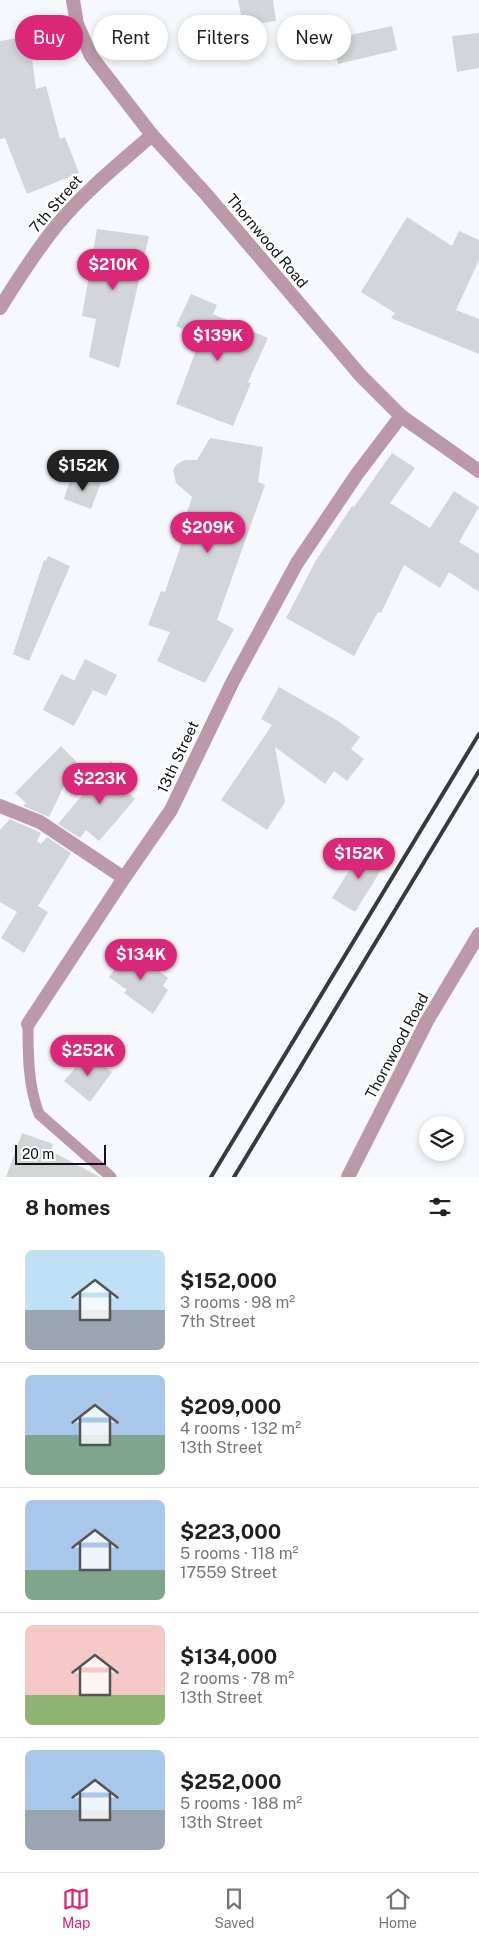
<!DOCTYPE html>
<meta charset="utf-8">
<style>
:root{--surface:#fff;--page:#f6f6f6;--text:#202124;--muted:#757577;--line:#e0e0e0;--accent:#db2777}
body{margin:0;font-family:"Public Sans",sans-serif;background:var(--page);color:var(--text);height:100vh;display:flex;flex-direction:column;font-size:19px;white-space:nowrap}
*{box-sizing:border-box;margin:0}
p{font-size:16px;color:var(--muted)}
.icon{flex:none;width:28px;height:28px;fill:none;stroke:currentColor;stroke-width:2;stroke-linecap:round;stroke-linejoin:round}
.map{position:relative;height:1177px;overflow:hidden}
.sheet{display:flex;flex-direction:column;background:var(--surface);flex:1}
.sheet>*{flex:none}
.hud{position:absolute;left:15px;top:15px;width:450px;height:45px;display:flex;gap:10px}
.tools{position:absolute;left:419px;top:1116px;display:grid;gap:10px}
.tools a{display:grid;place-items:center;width:45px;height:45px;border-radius:50%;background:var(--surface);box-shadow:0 2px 8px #0003;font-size:25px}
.scale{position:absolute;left:15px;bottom:12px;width:91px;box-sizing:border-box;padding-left:5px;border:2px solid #121414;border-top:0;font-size:14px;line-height:18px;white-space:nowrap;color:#121414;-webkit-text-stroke:4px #fff;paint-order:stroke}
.price{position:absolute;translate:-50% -42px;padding:0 11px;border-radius:18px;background:var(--accent);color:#fff;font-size:16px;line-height:32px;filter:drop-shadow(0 1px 2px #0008)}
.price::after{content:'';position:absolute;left:50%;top:30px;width:15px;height:11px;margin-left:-8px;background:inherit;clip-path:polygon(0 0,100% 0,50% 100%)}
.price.current{background:#222;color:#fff}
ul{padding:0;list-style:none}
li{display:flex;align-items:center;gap:15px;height:125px;padding:0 25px}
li+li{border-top:1px solid var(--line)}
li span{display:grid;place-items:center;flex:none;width:140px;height:100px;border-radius:8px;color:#555}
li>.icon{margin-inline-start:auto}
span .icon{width:60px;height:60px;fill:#fffc;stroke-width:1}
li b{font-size:21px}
h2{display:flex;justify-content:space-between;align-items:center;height:60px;padding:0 25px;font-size:21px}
.tag{padding:0 18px;border-radius:22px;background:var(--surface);box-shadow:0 2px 8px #0003;font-size:18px;line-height:45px}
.tag.current{background:var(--accent);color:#fff}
.tab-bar{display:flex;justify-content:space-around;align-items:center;height:70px;border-top:1px solid var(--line);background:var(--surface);font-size:14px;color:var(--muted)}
.tab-bar a{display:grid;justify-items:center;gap:2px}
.tab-bar .current{color:var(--accent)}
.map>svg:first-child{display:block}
</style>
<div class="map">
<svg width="479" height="1177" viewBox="0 0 479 1177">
<rect width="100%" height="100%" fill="#f5f9fb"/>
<g fill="#d2d6d7">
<path d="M238 0H273L276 21 243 26Z"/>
<path d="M392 26 397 50 338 64 332 39Z"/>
<path d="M479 33V68L457 72 452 36Z"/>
<path d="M29 36 36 89 46 86 60 139 65 137 79 173 27 194 5 138 0 139V41Z"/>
<path d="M407 217 452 246 459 231 479 240V260L456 310 479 319V354L391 318 395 313 361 292Z"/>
<path d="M97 229 149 236 119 368 89 357 96 319 82 316Z"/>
<path d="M191 294 217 305 213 314 268 338 248 382 251 383 233 426 176 404 201 337 176 326Z"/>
<path d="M210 438 263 447 258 482 265 485 217 620 234 629 205 683 157 661 170 632 148 625 161 591 165 592 188 524 184 522 192 497 176 483 173 470 176 465 184 460H197Z"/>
<path d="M392 453 415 468 390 503 430 528 454 491 479 507 459 542 479 554V592L449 572 440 588 404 565 381 613 378 612 354 656 286 618 315 562 352 506 354 507Z"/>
<path d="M70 480H102L91 509 64 499Z"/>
<path d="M48 556 70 566 29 661 13 654 44 560 46 561Z"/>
<path d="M85 659 117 675 106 696 74 681Z"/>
<path d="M61 674 93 690 74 726 43 710Z"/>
<path d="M279 687 338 721 360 737 351 749 364 759 347 781 334 771 325 784 275 747 285 802 267 830 221 800 272 725 261 719Z"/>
<path d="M61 746 76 761 49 817 23 806 26 803 15 793Z"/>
<path d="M111 761 131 778 122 787 135 799 99 841 86 830 80 838 58 824Z"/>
<path d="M10 819 41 833 37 841 41 844 47 837 71 853 38 906 48 912 24 953 1 938 17 912 0 902V830Z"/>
<path d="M363 848 386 862 355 912 332 898Z"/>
<path d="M129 949 168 978 163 986 168 990 153 1014 124 993 127 990 109 977Z"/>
<path d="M88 1053 112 1072 90 1102 64 1081Z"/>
<path d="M22 1133 53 1144 51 1151 100 1177H6Z"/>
</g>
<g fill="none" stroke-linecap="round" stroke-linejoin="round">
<path stroke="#bb99a6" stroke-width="11" d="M28 1024C28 1054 28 1086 39 1114L111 1177"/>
<g stroke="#bb99a6" stroke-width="14">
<path d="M0 308C18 279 36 251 57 225 85 191 119 164 152 135"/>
<path d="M0 806 40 822 124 878"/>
<path d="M28 1024 124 878 171 810 233 681 297 563 357 474 401 416"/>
</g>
<g stroke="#bb99a6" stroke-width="14">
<path d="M73 0 77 24 91 56 152 135 205 193 361 376 401 416 479 471"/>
<path d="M348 1177 427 1021 479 934"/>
</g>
<g stroke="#373a3a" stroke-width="4">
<path d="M211 1177 479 734"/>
<path d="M234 1177 479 771"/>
</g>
</g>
<g text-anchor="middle" stroke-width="4.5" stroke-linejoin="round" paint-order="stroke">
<g font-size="15" fill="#121414" stroke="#fff">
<text transform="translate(56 204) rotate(-49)" y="5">7th Street</text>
<text transform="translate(267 241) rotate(50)" y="5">Thornwood Road</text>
<text transform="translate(178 757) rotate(-65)" y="5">13th Street</text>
<text transform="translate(397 1046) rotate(-62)" y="5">Thornwood Road</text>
</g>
</g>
</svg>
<div class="tools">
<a><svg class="icon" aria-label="layers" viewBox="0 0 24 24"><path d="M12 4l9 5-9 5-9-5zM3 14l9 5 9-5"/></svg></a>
</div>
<div class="scale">20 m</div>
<b class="price" style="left:113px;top:291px">$210K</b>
<b class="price" style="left:218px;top:362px">$139K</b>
<b class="price current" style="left:83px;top:492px">$152K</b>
<b class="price" style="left:208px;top:554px">$209K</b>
<b class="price" style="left:100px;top:805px">$223K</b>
<b class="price" style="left:359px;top:880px">$152K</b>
<b class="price" style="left:141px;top:981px">$134K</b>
<b class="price" style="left:88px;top:1077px">$252K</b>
<div class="hud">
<a class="tag current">Buy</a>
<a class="tag">Rent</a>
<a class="tag">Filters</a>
<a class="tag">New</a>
</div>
</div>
<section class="sheet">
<h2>8 homes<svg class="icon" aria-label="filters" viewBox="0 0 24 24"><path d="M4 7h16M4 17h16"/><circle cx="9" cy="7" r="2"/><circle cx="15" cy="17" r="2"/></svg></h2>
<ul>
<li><span style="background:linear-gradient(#bfe0f5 60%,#9aa5b1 0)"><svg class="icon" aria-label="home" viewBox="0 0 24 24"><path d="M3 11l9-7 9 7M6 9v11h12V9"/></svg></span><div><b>$152,000</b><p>3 rooms · 98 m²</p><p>7th Street</p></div></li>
<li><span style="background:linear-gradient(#a9c7e8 60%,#7fa58c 0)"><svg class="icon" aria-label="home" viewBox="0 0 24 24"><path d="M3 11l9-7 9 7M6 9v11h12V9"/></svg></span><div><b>$209,000</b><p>4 rooms · 132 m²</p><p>13th Street</p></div></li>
<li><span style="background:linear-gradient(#a9c7e8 70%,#7fa58c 0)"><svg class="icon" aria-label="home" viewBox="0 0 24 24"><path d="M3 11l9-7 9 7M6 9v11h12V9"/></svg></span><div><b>$223,000</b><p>5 rooms · 118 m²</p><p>17559 Street</p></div></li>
<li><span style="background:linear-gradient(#f6c9c9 70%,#8fb573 0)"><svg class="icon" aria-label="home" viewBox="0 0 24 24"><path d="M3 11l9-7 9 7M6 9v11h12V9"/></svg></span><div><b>$134,000</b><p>2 rooms · 78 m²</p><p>13th Street</p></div></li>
<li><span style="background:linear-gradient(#a9c7e8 60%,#9aa5b1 0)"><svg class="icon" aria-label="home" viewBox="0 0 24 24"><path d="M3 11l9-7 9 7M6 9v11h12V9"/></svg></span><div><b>$252,000</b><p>5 rooms · 188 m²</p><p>13th Street</p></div></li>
</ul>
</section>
<nav class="tab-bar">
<a class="current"><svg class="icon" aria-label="map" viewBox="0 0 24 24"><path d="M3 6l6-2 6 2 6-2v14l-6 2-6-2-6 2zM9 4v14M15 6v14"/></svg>Map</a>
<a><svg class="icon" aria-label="saved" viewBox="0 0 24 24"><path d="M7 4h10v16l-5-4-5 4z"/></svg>Saved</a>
<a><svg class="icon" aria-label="home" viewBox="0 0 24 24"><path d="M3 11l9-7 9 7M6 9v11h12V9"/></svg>Home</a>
</nav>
